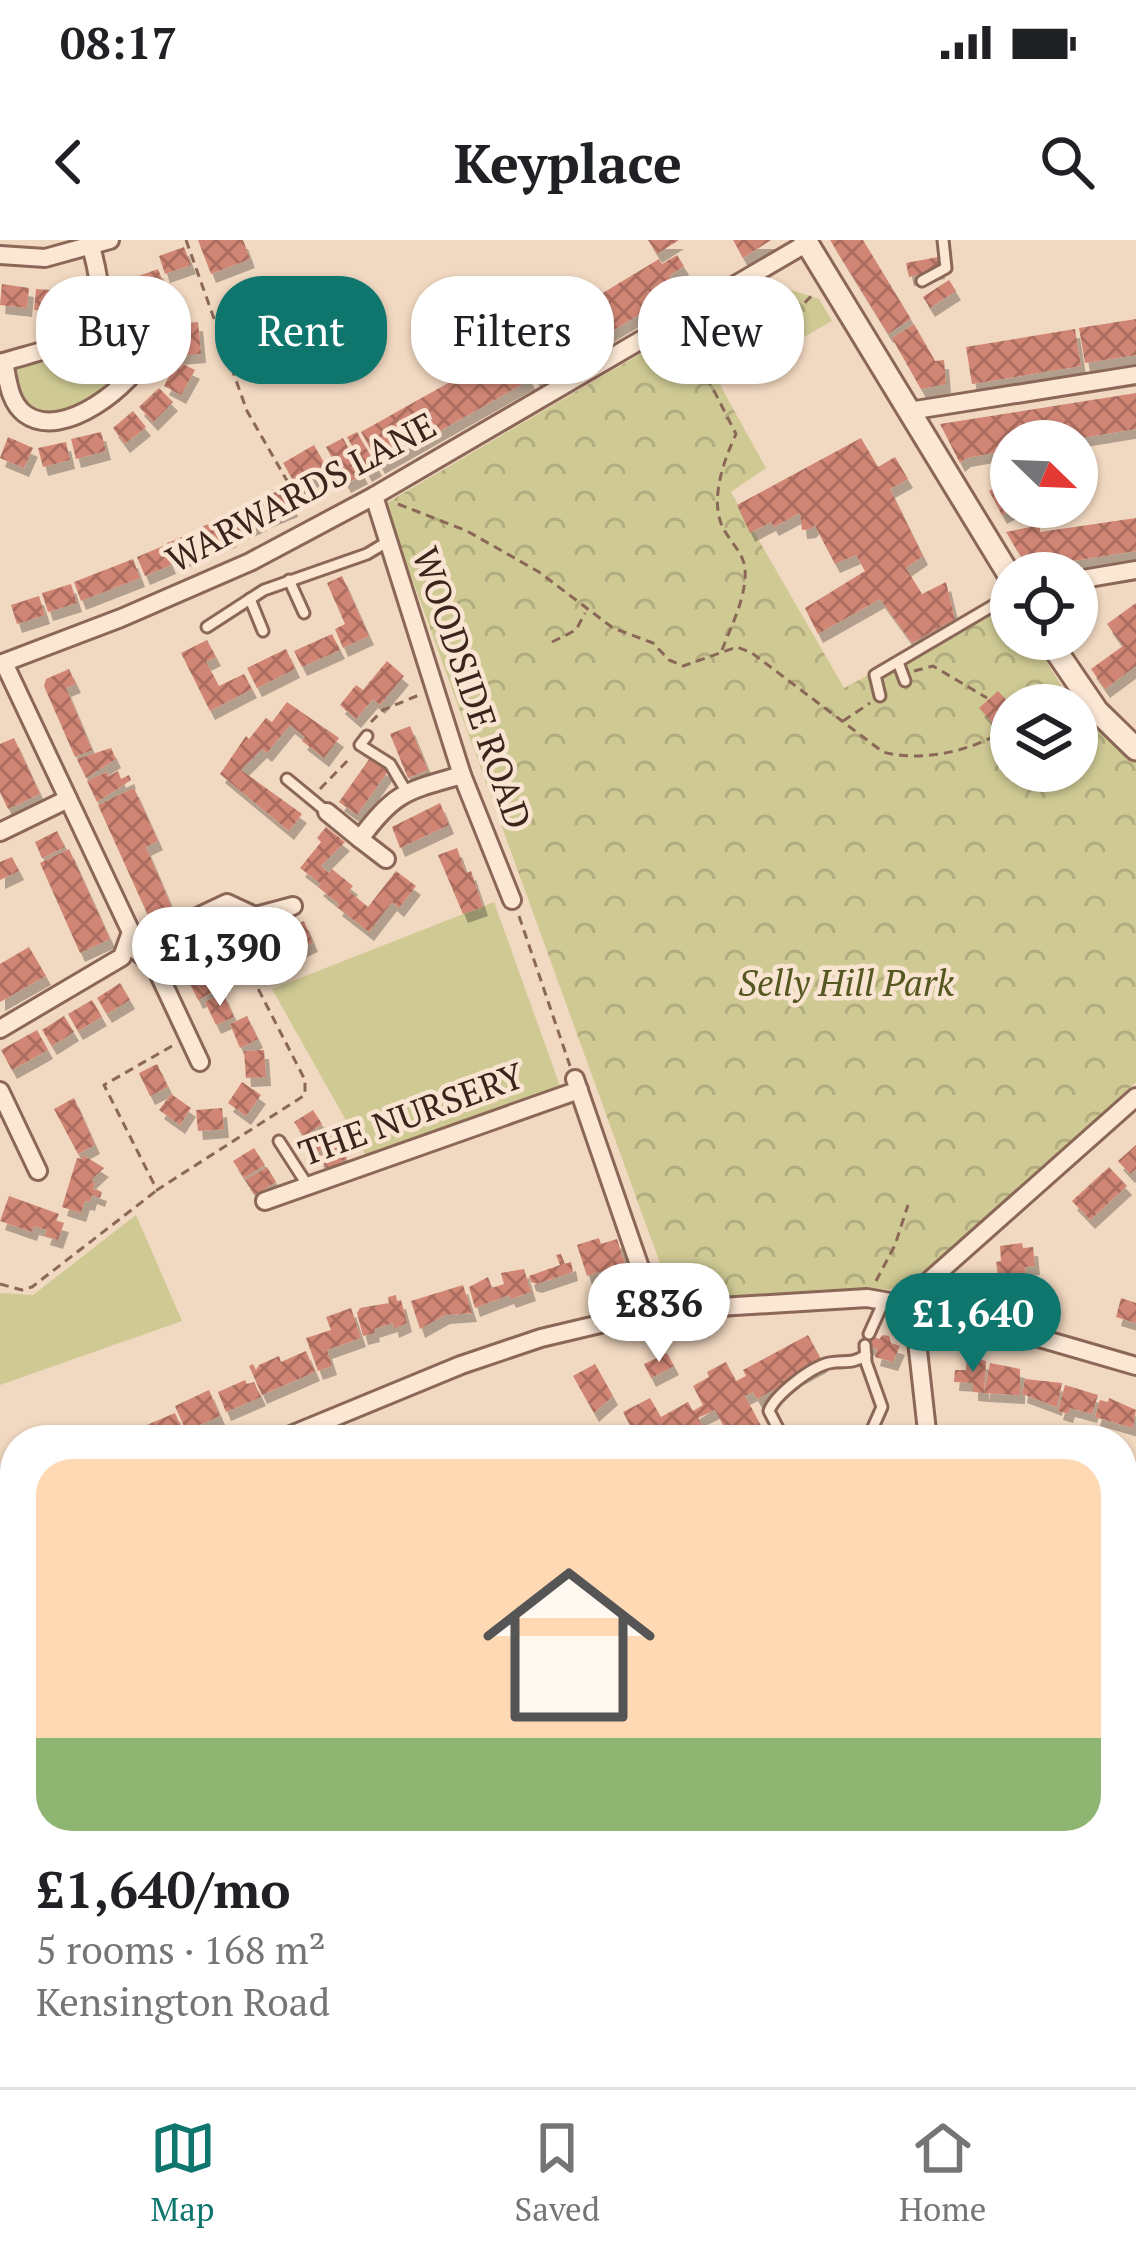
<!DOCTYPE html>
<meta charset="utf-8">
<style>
:root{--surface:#fff;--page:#f2f2f2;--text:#202124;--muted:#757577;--line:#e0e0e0;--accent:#0f766e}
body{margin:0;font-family:"PT Serif",serif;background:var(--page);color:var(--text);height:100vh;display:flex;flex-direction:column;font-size:45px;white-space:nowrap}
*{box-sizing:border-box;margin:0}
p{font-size:39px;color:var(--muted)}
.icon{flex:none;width:66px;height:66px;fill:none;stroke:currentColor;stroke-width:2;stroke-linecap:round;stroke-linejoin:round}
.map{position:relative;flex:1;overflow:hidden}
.drawer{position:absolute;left:0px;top:1185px;width:1137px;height:663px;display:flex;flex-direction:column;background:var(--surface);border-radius:48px 48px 0 0;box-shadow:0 3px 9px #0004}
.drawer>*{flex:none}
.hud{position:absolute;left:36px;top:36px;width:1065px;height:108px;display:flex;gap:24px}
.needle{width:78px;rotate:113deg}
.fabs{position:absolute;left:990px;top:180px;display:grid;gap:24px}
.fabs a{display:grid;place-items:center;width:108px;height:108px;border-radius:50%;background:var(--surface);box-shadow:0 3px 9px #0004;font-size:60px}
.price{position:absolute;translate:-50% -102px;padding:0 27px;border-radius:42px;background:#fff;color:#222;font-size:39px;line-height:78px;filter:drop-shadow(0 3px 6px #0008)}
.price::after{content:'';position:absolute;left:50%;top:72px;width:36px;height:27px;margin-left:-18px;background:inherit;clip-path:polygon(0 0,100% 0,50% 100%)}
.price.on{background:var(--accent);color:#fff}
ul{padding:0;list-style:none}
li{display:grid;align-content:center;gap:24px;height:636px;padding:0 36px}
li span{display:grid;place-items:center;height:372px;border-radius:36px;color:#555}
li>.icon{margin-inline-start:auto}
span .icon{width:216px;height:216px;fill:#fffc;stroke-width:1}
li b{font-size:51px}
.tag{padding:0 42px;border-radius:48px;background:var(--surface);box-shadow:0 3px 9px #0004;font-size:42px;line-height:108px}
.tag.on{background:var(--accent);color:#fff}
.status{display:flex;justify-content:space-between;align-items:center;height:84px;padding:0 60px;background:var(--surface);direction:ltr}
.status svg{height:33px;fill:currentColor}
header{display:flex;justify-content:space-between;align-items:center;height:156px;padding:0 36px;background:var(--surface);font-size:54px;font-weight:600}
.menu{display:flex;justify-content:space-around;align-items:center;height:168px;border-top:3px solid var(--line);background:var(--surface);font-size:33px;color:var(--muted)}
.menu a{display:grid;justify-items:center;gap:6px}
.menu .on{color:var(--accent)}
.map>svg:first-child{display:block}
</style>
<div class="status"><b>08:17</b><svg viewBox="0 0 49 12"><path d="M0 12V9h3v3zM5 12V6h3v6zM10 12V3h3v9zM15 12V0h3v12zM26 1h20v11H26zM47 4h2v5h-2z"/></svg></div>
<header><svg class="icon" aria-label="back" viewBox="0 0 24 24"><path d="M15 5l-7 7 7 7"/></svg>Keyplace<svg class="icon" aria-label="search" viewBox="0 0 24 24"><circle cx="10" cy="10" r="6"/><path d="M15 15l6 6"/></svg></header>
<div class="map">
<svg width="1136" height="1847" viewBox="0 0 1136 1847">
<defs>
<pattern id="forest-crowns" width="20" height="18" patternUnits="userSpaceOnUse" patternTransform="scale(3)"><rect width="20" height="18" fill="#cfc994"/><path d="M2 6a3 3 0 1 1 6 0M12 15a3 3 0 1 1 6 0" fill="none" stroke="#b2ac7f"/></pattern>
<pattern id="water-waves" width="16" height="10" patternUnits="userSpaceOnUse" patternTransform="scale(3)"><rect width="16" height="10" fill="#a3c3b2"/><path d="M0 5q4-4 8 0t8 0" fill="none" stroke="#8da798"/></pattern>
<pattern id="building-cross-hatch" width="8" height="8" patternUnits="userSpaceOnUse" patternTransform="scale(3)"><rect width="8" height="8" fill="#d18674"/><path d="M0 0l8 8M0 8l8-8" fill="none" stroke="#ab6d5e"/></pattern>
<filter id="shadow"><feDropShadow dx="5" dy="9" stdDeviation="0" flood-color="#0004"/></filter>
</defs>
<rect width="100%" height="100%" fill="#f1d8c0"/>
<g fill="#cfc994">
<path d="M100 80 139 100 140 113C128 127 115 148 101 158 91 165 74 169 63 171 24 175 22 156 15 123Z"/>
<path d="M494 662 560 846 366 916 272 749Z"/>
<path d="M136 975 182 1081 0 1145V1053L33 1055Z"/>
</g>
<path fill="url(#forest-crowns)" d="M764 41 819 59 832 81 720 145 766 228 731 252 844 448 1009 360 1011 399H1033L1073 465H1011V531H1077V469L1136 521V842L913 1048 673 1059 385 264Z"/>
<path fill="url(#water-waves)" stroke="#6a917f" stroke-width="3" d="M1122 1373 1136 1400V1482L1122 1464Z"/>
<g fill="url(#building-cross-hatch)" filter="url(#shadow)">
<path d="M198 0H243L250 19 211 34Z"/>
<path d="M648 0H679L657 14Z"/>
<path d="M733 0H771L743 18Z"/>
<path d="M830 0H863L911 79 888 94Z"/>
<path d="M184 7 191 25 165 34 159 16Z"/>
<path d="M677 15 684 26 669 36 678 51 535 138 515 106 659 19 662 24Z"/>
<path d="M938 17 940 30 909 37 906 23Z"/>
<path d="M158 29 165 47 129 60 122 42Z"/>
<path d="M949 40 956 51 930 68 923 57Z"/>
<path d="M2 44 29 48 27 68 0 65Z"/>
<path d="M36 49 64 51 62 72 34 70Z"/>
<path d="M1136 79V115L1085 123 1079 88Z"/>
<path d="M198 82 201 114 177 116 175 84Z"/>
<path d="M914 84 935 121 944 120 946 144 921 149 892 98Z"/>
<path d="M1075 89 1081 126 972 144 966 107Z"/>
<path d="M512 107 530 140 380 225 361 192Z"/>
<path d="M177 121 195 130 181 155 164 146Z"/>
<path d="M159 148 173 162 153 182 139 167Z"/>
<path d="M1136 153V189L1063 201H1011V210L966 218 960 223 940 184Z"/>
<path d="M133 171 146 187 125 204 113 188Z"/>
<path d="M101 192 106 211 76 219 71 199Z"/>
<path d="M357 192 377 227 367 233 347 197Z"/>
<path d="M8 197 33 208 24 228 0 218Z"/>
<path d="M343 198 363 235 346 244 326 207Z"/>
<path d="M861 198 878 227 895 217 908 239 890 249 923 316 906 328 922 354 946 342 955 379 912 403 880 359 818 394 805 368 865 331 856 315 835 324 815 286 819 280 811 289 802 290 800 273 774 287 771 282 750 293 737 265Z"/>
<path d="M66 202 70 220 43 227 38 208Z"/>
<path d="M314 205 328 230 297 247 283 223Z"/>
<path d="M1011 238V267H1017L1002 275 989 251Z"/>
<path d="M285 248 293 268 266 279 258 260Z"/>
<path d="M254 263 262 282 235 294 227 275Z"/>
<path d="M225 278 232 298 206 308 198 288Z"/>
<path d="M1136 278V311L1028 328 1006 292 1040 285V292Z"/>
<path d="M195 292 202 311 174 322 167 303Z"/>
<path d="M163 306 171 325 145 336 137 317Z"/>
<path d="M133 319 140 338 81 361 74 342Z"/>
<path d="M342 336 369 396 343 408 335 389 345 384 327 343Z"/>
<path d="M71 344 77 363 48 372 42 353Z"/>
<path d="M39 356 45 375 17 384 11 365Z"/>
<path d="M1136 363V426L1105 449 1091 429 1123 406 1107 384Z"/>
<path d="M332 394 340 410 302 427 294 411Z"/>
<path d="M207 400 216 417 206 422 219 446 244 434 252 449 210 471 181 413Z"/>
<path d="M286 409 295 429 257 448 247 428Z"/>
<path d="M387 421 404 436 380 465 373 459 356 479 340 465 356 445 363 450Z"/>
<path d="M69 429 76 444 66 448 92 510 75 517 44 446 46 439Z"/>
<path d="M998 451 1011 465V479L999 490 979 468Z"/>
<path d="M287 462 339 498 324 518 302 501 305 497 290 485 267 513 262 509 241 530 302 574 289 591 220 534 246 496 249 499 266 478 272 482Z"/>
<path d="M410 486 428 530 408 538 390 494Z"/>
<path d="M14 498 40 554 8 569 0 552V504Z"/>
<path d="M111 508 116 519 86 538 77 519Z"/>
<path d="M370 518 388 531 357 575 339 562Z"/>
<path d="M118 531 121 539 129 535 131 540 97 562 87 541 107 532 109 536Z"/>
<path d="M134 548 158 601 146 607 178 682 155 691 98 565Z"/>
<path d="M440 563 449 585 400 608 392 587Z"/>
<path d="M326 587 345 602 321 626 329 633 332 629 353 646 349 651 368 667 396 631 416 646 399 668 392 662 369 692 337 667 339 664 318 647 321 644 300 628 321 602 317 598Z"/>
<path d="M57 591 65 607 42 618 35 602Z"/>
<path d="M457 608 466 633 471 631 483 667 463 674 438 615Z"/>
<path d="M69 609 110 699 80 713 40 623Z"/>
<path d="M12 617 19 631 0 640V622Z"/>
<path d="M304 681 313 703 293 712 284 692 300 689 298 684Z"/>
<path d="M282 693 291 714 270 723 261 703 278 700 276 695Z"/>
<path d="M193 702 203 725 185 733 174 711Z"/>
<path d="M29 707 46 736 0 762V724Z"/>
<path d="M204 729 215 751 198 760 187 738Z"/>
<path d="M120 743 130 760 107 774 97 758Z"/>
<path d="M223 753 234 777 216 785 205 762Z"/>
<path d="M92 760 102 777 78 791 68 774Z"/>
<path d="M64 776 74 792 52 806 42 790Z"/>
<path d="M247 776 258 799 240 808 230 784Z"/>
<path d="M37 790 48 810 12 830 1 810Z"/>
<path d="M264 810 266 837 246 838 244 811Z"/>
<path d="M157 824 168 847 150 856 139 833Z"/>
<path d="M242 842 261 855 246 876 228 863Z"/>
<path d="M171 854 191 868 180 885 159 870Z"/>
<path d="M74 858 95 905 78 914 54 869Z"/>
<path d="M222 868 224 889 198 891 196 870Z"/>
<path d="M313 870 322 884 304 897 294 882Z"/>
<path d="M325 887 334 901 315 914 306 899Z"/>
<path d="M337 903 347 918 329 931 318 917Z"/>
<path d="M1136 905V929L1130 934 1118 921Z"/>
<path d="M254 908 265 925 244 938 233 921Z"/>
<path d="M83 915 104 928 91 940 95 942 93 949 102 952 100 958 92 955 90 962 85 961 81 973 62 967 77 918 82 919Z"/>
<path d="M267 927 276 942 255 955 245 940Z"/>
<path d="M1109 927 1127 946 1090 980 1072 961Z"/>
<path d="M9 956 59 974 56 981 64 983 58 1000 45 996 47 990 34 986 32 992 0 981Z"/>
<path d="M599 998 601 1004 617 999 625 1024 587 1036 577 1005Z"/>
<path d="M1022 1003 1023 1008 1033 1007 1035 1026 1025 1027 1027 1046 1009 1048 1008 1042 999 1043 996 1022 1001 1021 1000 1006Z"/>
<path d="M561 1014 565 1024 571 1022 573 1032 537 1044 531 1042 529 1036 560 1025 556 1015Z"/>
<path d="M524 1029 531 1052 511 1059 509 1055 475 1068 469 1047 488 1037 492 1048 504 1044 501 1033Z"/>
<path d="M463 1045 472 1073 445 1075 420 1089 411 1061Z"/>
<path d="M396 1055 397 1061 401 1060 407 1083 394 1089 393 1083 374 1089 375 1093 363 1096 357 1073 360 1068 389 1063 388 1057Z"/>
<path d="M1121 1058 1136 1063V1083L1116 1077Z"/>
<path d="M351 1068 361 1098 327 1110 332 1126 318 1131 306 1098 331 1090 326 1077Z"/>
<path d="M865 1093 879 1099 883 1095 889 1096 891 1103 900 1106 893 1122 875 1117 877 1109 861 1103Z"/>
<path d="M808 1095 823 1123 757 1159 753 1152 745 1156 767 1197 773 1194 776 1200H731L715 1170 698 1178 703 1186 683 1197 684 1200H633L635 1195 623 1172 650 1158 661 1177 688 1162 693 1171 703 1165 693 1146 709 1137 707 1132 726 1122 736 1141 746 1136 743 1130Z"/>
<path d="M306 1111 315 1132 262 1155 249 1126 253 1124 256 1130 259 1125 279 1116 281 1122Z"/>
<path d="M667 1113 674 1126 651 1138 644 1124Z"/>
<path d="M967 1117 986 1121 984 1153 973 1152V1143L954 1142 955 1130H966Z"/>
<path d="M990 1123 1020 1129V1155L984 1153Z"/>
<path d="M595 1124 613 1156 594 1173 573 1136Z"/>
<path d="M1025 1139 1062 1143 1057 1167 1022 1154Z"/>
<path d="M245 1140 247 1144 254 1142 261 1157 226 1172 218 1152Z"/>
<path d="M1065 1145 1098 1155 1092 1174 1070 1168 1068 1174 1058 1171Z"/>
<path d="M209 1150 220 1176 186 1191 175 1166Z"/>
<path d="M1109 1158 1136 1170 1133 1188 1095 1177 1100 1160 1108 1162Z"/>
<path d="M175 1173 184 1193 167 1200H139L135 1190Z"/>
<path d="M15 1229V1265L0 1271V1239Z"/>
<path d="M7 1534 15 1545 0 1564V1543Z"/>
<path d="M0 1695 15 1708 12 1755 2 1746 10 1736 0 1728Z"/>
<path d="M75 1833H92L80 1847H63Z"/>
<path d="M345 1833H357L373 1843 377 1837 385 1842 382 1847H343L338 1844Z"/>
</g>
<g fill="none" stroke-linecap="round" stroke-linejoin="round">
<defs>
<g id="service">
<path d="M922 41 946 28 943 0"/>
<path d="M289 340 304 373"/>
<path d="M250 359 263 391"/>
<path d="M207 387 264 350 367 314 387 302"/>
<path d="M898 422 905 441"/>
<path d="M880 456 875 435 1011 355"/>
<path d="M367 496 360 505 390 524 406 551"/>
<path d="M287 539 327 572"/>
<path d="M279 901 308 946"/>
<path d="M869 1094 884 1061"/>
<path d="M784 1200 769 1171C775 1155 811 1127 829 1123 844 1120 851 1125 866 1115"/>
<path d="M860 1200 870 1194 882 1167 866 1122 865 1105"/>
</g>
<g id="minor">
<path d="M0 15 45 18 110 0"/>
<path d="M4 122C8 140 9 162 25 174 63 202 134 144 149 110L141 93 101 65"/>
<path d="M0 123C77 100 118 101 91 7"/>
<path d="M909 171 1136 135"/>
<path d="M374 256 462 535 512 660"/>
<path d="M1077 340 1136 330"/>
<path d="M0 424 121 378 250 322 374 256 807 3"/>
<path d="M327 572 360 599"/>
<path d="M0 592 68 559"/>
<path d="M386 619 360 599C395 551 407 551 462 535"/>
<path d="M129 705 155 697 227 663 255 676 293 666"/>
<path d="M129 705 155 726 200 822"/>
<path d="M0 789 122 717 131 692 4 423"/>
<path d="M575 839 655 1071"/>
<path d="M0 851 38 931"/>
<path d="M265 961 579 850"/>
<path d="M279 1200 461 1125 541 1098 655 1071 867 1058 953 1073 1136 1126"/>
<path d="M928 1200 912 1056 1136 857"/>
<path d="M0 1316 15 1309"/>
<path d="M789 1833 808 1847"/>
<path d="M1003 1833 1005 1847"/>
<path d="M145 1847 155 1833"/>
</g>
<g id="tertiary">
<path d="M805 0 1011 338"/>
<path d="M1048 399 1097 471 1136 509"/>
</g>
<g id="primary">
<path d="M0 1654 15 1667"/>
<path d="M206 1833 221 1847"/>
</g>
</defs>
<use href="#service" stroke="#8b6757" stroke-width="15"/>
<use href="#minor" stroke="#8b6757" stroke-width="22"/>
<use href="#tertiary" stroke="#8b6757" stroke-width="27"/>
<use href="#primary" stroke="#58372c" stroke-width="33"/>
<g stroke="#8b6757" stroke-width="3" stroke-dasharray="9 6" stroke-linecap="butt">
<path d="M186 0 247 171 305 272"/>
<path d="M398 264 467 291 539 332 613 388 653 403 669 420 683 426 737 407 752 413 883 512C922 523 980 510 1011 485"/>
<path d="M552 402 576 390 585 373"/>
<path d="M722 410C732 384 747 356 745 328 743 312 729 301 722 286 710 258 724 220 736 194L706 135 768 102 814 53"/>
<path d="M914 431 933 426 987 458"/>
<path d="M1034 465 1055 446"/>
<path d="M843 481 870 463"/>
<path d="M371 482 383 470 419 455"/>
<path d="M320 549 351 517"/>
<path d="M519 676 570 826"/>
<path d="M172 806 104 845 157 950 305 855V840L233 700"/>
<path d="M876 1041 895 1005 908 965"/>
<path d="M0 1044 22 1050 32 1047 156 951"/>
<path d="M0 1346 15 1342"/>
</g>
<use href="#service" stroke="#fbe7d4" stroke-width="9"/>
<use href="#minor" stroke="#fbe7d4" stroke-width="16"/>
<use href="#tertiary" stroke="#fbe7d4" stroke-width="21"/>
<use href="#primary" stroke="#f7c395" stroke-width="27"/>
</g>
<g text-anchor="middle" stroke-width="9" stroke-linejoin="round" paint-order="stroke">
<g font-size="36" fill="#3a241c" stroke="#f8e4d0">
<text transform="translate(301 252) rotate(-28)" y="13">WARWARDS LANE</text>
<text transform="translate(472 448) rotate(71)" y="13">WOODSIDE ROAD</text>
<text transform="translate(411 874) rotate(-20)" y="13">THE NURSERY</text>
</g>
<g font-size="36" font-style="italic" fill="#565821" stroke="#f8e4d0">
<text x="846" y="756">Selly Hill Park</text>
</g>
</g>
</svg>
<div class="fabs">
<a><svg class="needle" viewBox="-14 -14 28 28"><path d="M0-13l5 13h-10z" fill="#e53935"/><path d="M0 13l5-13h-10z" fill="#757577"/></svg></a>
<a><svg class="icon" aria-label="locate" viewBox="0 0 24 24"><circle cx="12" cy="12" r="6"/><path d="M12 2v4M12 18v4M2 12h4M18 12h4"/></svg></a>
<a><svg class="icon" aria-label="layers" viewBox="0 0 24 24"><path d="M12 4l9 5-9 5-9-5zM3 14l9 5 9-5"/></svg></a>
</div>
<b class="price" style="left:220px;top:769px">£1,390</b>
<b class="price" style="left:659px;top:1125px">£836</b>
<b class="price on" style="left:973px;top:1135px">£1,640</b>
<div class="hud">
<a class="tag">Buy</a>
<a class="tag on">Rent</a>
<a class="tag">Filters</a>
<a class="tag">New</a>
</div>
<section class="drawer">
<ul>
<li><span style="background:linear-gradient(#ffd9b3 75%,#8fb573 0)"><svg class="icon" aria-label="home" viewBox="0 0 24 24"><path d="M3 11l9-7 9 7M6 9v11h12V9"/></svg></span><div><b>£1,640/mo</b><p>5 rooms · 168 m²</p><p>Kensington Road</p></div></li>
</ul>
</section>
</div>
<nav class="menu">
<a class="on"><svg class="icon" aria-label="map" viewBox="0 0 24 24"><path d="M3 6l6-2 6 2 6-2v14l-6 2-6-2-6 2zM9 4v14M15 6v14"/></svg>Map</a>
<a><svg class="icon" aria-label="saved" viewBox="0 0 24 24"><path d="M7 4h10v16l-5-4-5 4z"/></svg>Saved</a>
<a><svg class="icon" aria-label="home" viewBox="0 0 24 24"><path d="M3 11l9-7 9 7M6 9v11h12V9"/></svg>Home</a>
</nav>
